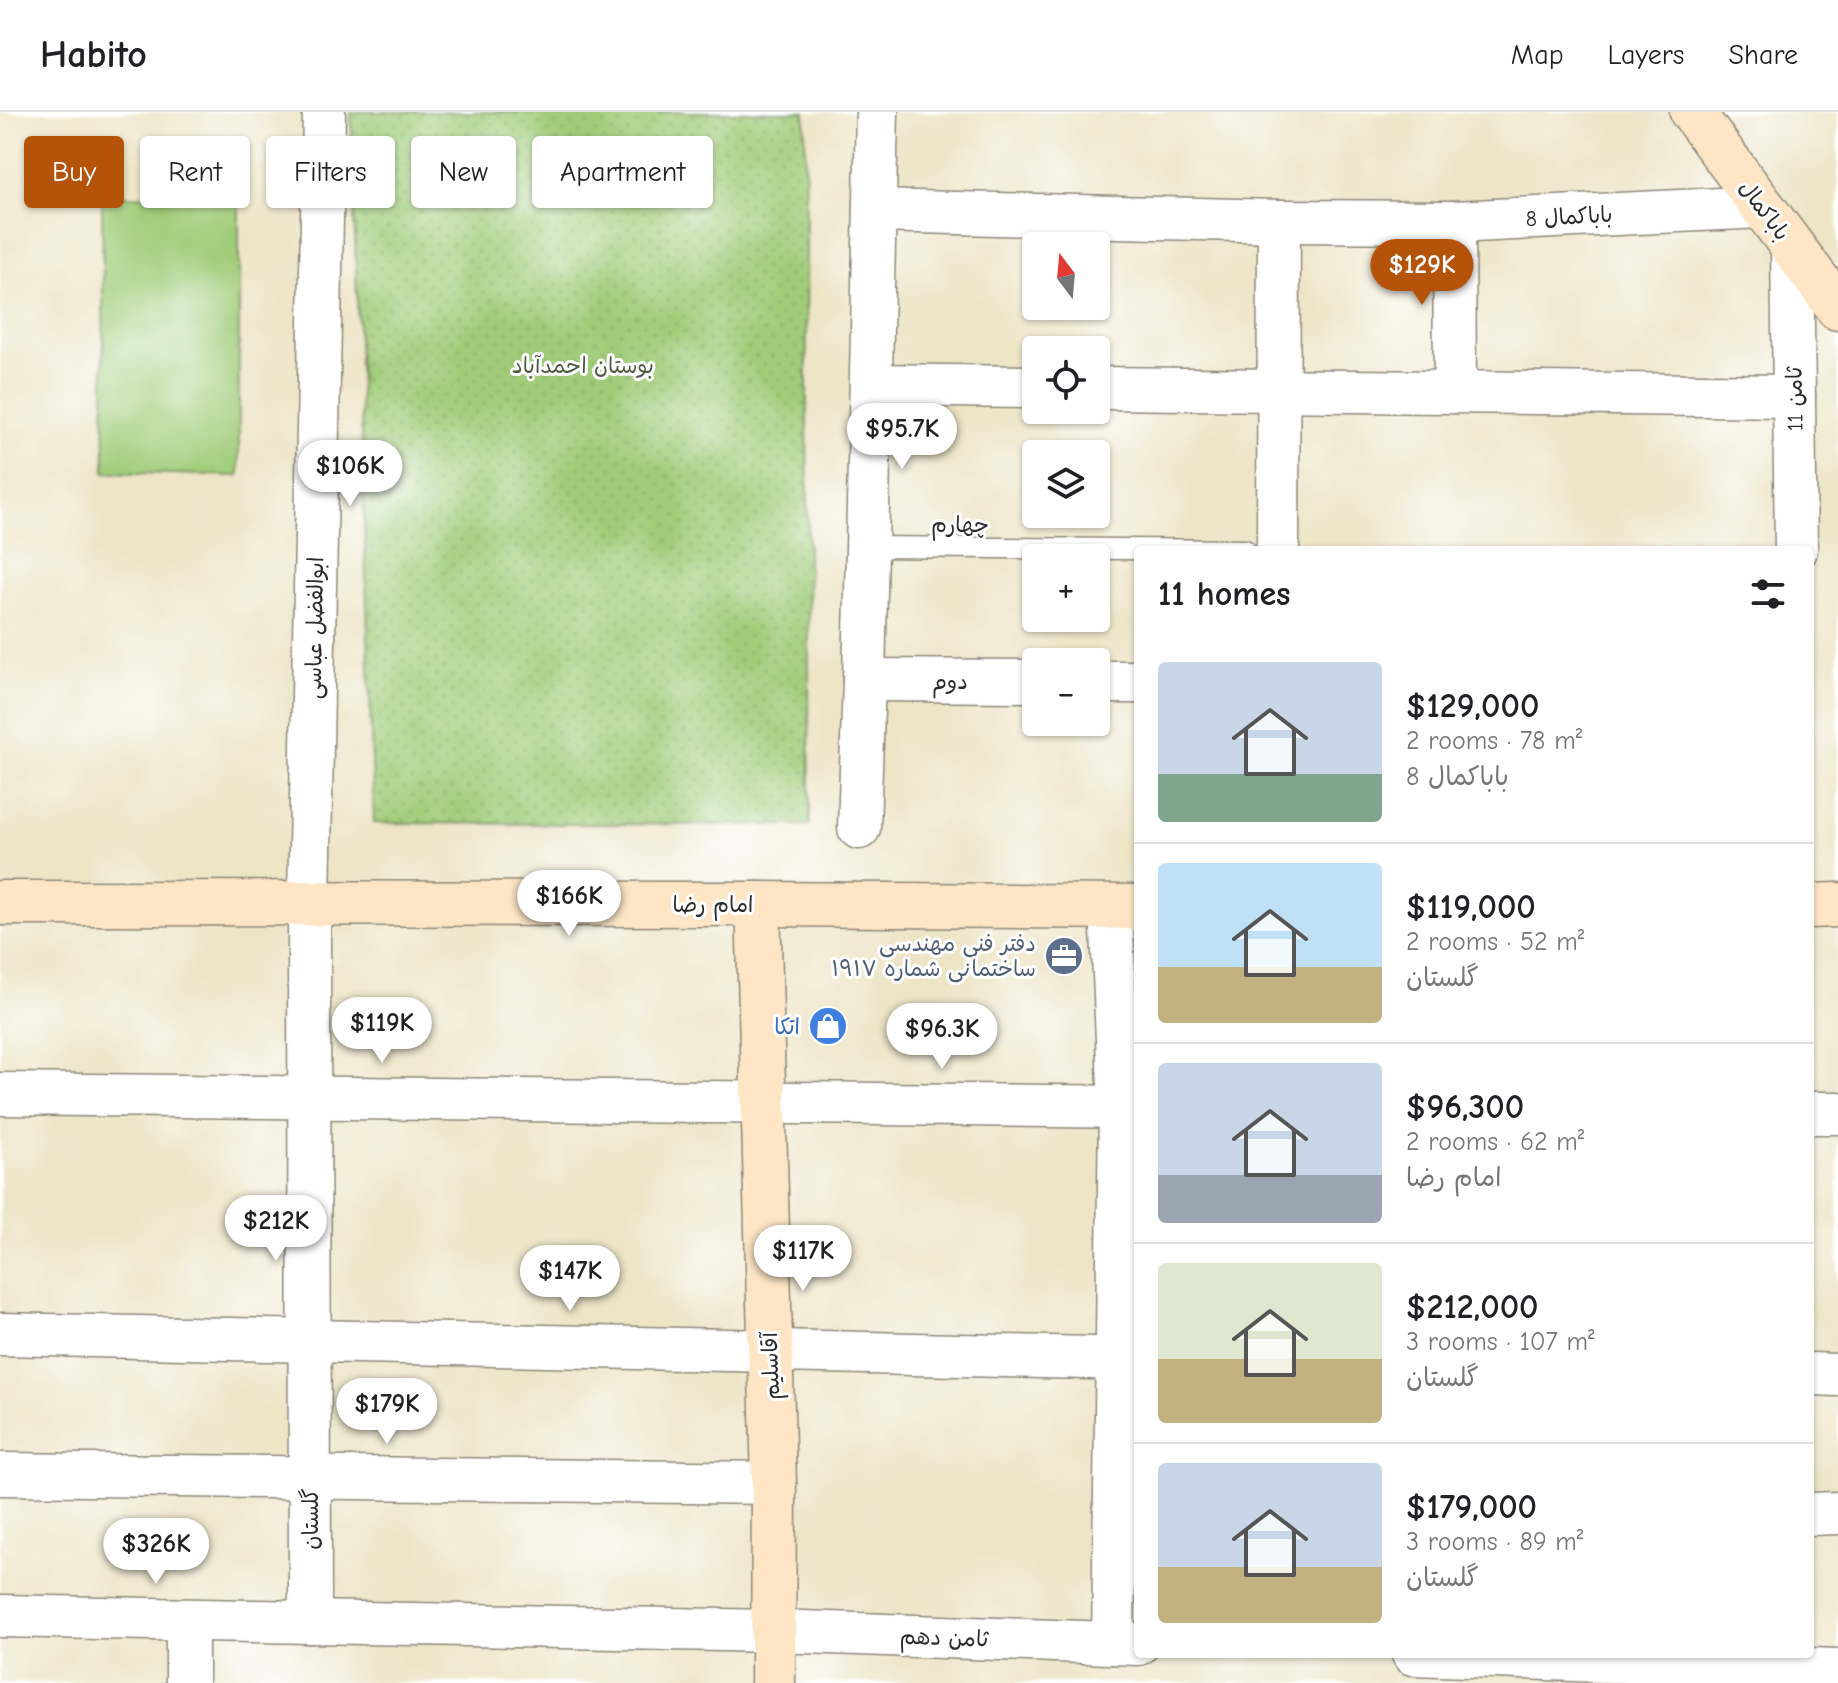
<!DOCTYPE html>
<meta charset="utf-8">
<style>
:root{--surface:#fff;--page:#f2f2f2;--text:#202124;--muted:#757577;--line:#e0e0e0;--accent:#b45309}
body{margin:0;font-family:"Comic Neue","Playpen Sans Arabic",sans-serif;background:var(--page);color:var(--text);height:100vh;display:flex;flex-direction:column;font-size:30px;white-space:nowrap}
*{box-sizing:border-box;margin:0}
p{font-size:26px;color:var(--muted)}
.icon{flex:none;width:44px;height:44px;fill:none;stroke:currentColor;stroke-width:2;stroke-linecap:round;stroke-linejoin:round}
.map{position:relative;flex:1;overflow:hidden}
.panel{position:absolute;left:1134px;top:434px;width:680px;height:1112px;display:flex;flex-direction:column;background:var(--surface);border-radius:8px;box-shadow:0 2px 6px #0004}
.panel>*{flex:none}
.top-card{position:absolute;left:24px;top:24px;width:760px;height:72px;display:flex;gap:16px}
.needle{width:52px;rotate:344deg}
.buttons{position:absolute;left:1022px;top:120px;display:grid;gap:16px}
.buttons a{display:grid;place-items:center;width:88px;height:88px;border-radius:8px;background:var(--surface);box-shadow:0 2px 6px #0004;font-size:40px}
.price{position:absolute;translate:-50% -68px;padding:0 18px;border-radius:28px;background:#fff;color:#222;font-size:26px;line-height:52px;filter:drop-shadow(0 2px 4px #0008)}
.price::after{content:'';position:absolute;left:50%;top:48px;width:24px;height:18px;margin-left:-12px;background:inherit;clip-path:polygon(0 0,100% 0,50% 100%)}
.price.selected{background:var(--accent);color:#fff}
ul{padding:0;list-style:none}
li{display:flex;align-items:center;gap:24px;height:200px;padding:0 24px}
li+li{border-top:2px solid var(--line)}
li span{display:grid;place-items:center;flex:none;width:224px;height:160px;border-radius:8px;color:#555}
li>.icon{margin-inline-start:auto}
span .icon{width:96px;height:96px;fill:#fffc;stroke-width:1}
li b{font-size:34px}
h2{display:flex;justify-content:space-between;align-items:center;height:96px;padding:0 24px;font-size:34px}
.tag{padding:0 28px;border-radius:8px;background:var(--surface);box-shadow:0 2px 6px #0004;font-size:28px;line-height:72px}
.tag.selected{background:var(--accent);color:#fff}
header{display:flex;align-items:center;gap:48px;box-sizing:border-box;height:112px;padding:0 40px;background:var(--surface);border-bottom:2px solid var(--line)}
header strong{font-size:38px}
nav{display:flex;gap:44px;margin-inline-start:auto;font-size:28px}
.map>svg:first-child{display:block}
</style>
<header>
<strong>Habito</strong>
<nav><a>Map</a><a>Layers</a><a>Share</a></nav>
</header>
<div class="map">
<svg width="1838" height="1571" viewBox="0 0 1838 1571">
<defs>
<pattern id="park-dots" width="8" height="8" patternUnits="userSpaceOnUse" patternTransform="scale(2)"><rect width="8" height="8" fill="#a1cd7a"/><path d="M2 2h.1M6 6h.1" fill="none" stroke="#8bb06a" stroke-width="1.8" stroke-linecap="round"/></pattern>
</defs>
<rect width="100%" height="100%" fill="#fff"/>
<filter id="ink" filterUnits="userSpaceOnUse"><feTurbulence type="fractalNoise" baseFrequency=".0125" numOctaves="2"/><feDisplacementMap in="SourceGraphic" scale="16" xChannelSelector="R" yChannelSelector="G"/><feConvolveMatrix kernelMatrix="1 2 1 2 8 2 1 2 1" color-interpolation-filters="sRGB"/></filter>
<filter id="wash" filterUnits="userSpaceOnUse"><feTurbulence type="fractalNoise" baseFrequency=".006" numOctaves="4" result="noise"/><feDisplacementMap in="SourceGraphic" scale="32" xChannelSelector="R" yChannelSelector="G"/><feGaussianBlur stdDeviation="1.8" result="paint"/><feColorMatrix in="noise" values="0 0 0 0 0 0 0 0 0 0 0 0 0 0 0 0 0 1.4 0 .05"/><feComposite in="paint" operator="in"/></filter>
<g filter="url(#wash)">
<rect width="100%" height="100%" fill="#eee5c7"/>
<path fill="url(#park-dots)" stroke="#667c52" stroke-width="2" d="M351 0H805L810 713 374 711Z"/>
<path fill="#a1cd7a" stroke="#667c52" stroke-width="2" d="M102 84 239 85V364L105 360Z"/>
</g>
<g filter="url(#ink)">
<g fill="none" stroke-linecap="round" stroke-linejoin="round">
<defs>
<path id="lane" d="M867 435 1245 438"/>
<g id="street">
<path d="M875 99 1279 109 1278 438"/>
<path d="M1279 109 1454 110 1762 95"/>
<path d="M1454 110 1455 280"/>
<path d="M1792 136 1796 438"/>
<path d="M871 273 1036 275"/>
<path d="M1096 276 1794 284"/>
<path d="M864 568 1036 569"/>
<path d="M1096 570H1138"/>
<path d="M859 716 864 568 877 0"/>
<path d="M1111 795 1120 995 1113 1531"/>
<path d="M0 982 1138 995"/>
<path d="M1810 1001H1838"/>
<path d="M0 1222 1138 1247"/>
<path d="M1810 1262 1838 1263"/>
<path d="M0 1362 774 1371"/>
<path d="M1810 1402 1838 1401"/>
<path d="M0 1504 774 1519 1138 1532"/>
<path d="M187 1508V1571"/>
<path d="M310 1510 309 792 324 0"/>
<path d="M1413 1542 1838 1558"/>
</g>
<g id="secondary">
<path d="M1692 0 1838 196"/>
<path d="M0 791 758 792 1138 795"/>
<path d="M758 792 774 1371 773 1571"/>
<path d="M1810 794 1838 793"/>
</g>
</defs>
<use href="#lane" stroke="#8c8879" stroke-width="23"/>
<use href="#street" stroke="#8c8879" stroke-width="45"/>
<use href="#secondary" stroke="#8c8879" stroke-width="47"/>
<use href="#lane" stroke="#fff" stroke-width="20"/>
<use href="#street" stroke="#fff" stroke-width="42"/>
<use href="#secondary" stroke="#fde5c5" stroke-width="44"/>
</g>
</g>
<defs>
<symbol id="office-disc" viewBox="-11 -11 22 22"><circle r="9.5" fill="#5c6f8a" stroke="#fff"/><path d="M-6-3h4V-5.5h4V-3h4V5H-6ZM-1-4.5V-3h2v-1.5ZM-6 0V1H6V0Z" fill="#fff"/></symbol>
<symbol id="shop-disc" viewBox="-11 -11 22 22"><circle r="9.5" fill="#3f7fe0" stroke="#fff"/><path d="M-5-2.5h2.3a2.7 3.5 0 0 1 5.4 0H5L5.5 6h-11ZM-1.5-2.5h3a1.5 2.3 0 0 0-3 0Z" fill="#fff"/></symbol>
</defs>
<g fill-rule="evenodd">
<use href="#office-disc" x="1042" y="822" width="44" height="44"/>
<use href="#shop-disc" x="806" y="892" width="44" height="44"/>
</g>
<g text-anchor="middle" stroke-width="6" stroke-linejoin="round" paint-order="stroke">
<g font-size="22" fill="#2b2b2b" stroke="#fff">
<text transform="translate(1765 98) rotate(53)" y="8">باباکمال</text>
<text transform="translate(1569 104) rotate(-3)" y="8">باباکمال 8</text>
<text transform="translate(1794 287) rotate(-91)" y="8">ثامن 11</text>
<text x="960" y="420">چهارم</text>
<text transform="translate(314 516) rotate(-89)" y="8">ابوالفضل عباسی</text>
<text x="950" y="577">دوم</text>
<text x="713" y="800">امام رضا</text>
<text transform="translate(770 1254) rotate(-92)" y="8">آقاسلیم</text>
<text transform="translate(310 1407) rotate(-90)" y="8">گلستان</text>
<text transform="translate(944 1525) rotate(2)" y="8">ثامن دهم</text>
</g>
<g font-size="22" fill="#4e5c43" stroke="#fff">
<text x="583" y="261">بوستان احمدآباد</text>
</g>
<g font-size="22" fill="#4e5e75" stroke="#fff" text-anchor="end">
<text x="1036" y="839">دفتر فنی مهندسی<tspan x="1036" dy="25">ساختمانی شماره ۱۹۱۷</tspan></text>
</g>
<g font-size="22" fill="#366cbe" stroke="#fff" text-anchor="end">
<text x="800" y="922">اتکا</text>
</g>
</g>
</svg>
<div class="buttons">
<a><svg class="needle" viewBox="-14 -14 28 28"><path d="M0-13l5 13h-10z" fill="#e53935"/><path d="M0 13l5-13h-10z" fill="#757577"/></svg></a>
<a><svg class="icon" aria-label="locate" viewBox="0 0 24 24"><circle cx="12" cy="12" r="6"/><path d="M12 2v4M12 18v4M2 12h4M18 12h4"/></svg></a>
<a><svg class="icon" aria-label="layers" viewBox="0 0 24 24"><path d="M12 4l9 5-9 5-9-5zM3 14l9 5 9-5"/></svg></a>
<a>+</a>
<a>−</a>
</div>
<b class="price selected" style="left:1422px;top:195px">$129K</b>
<b class="price" style="left:902px;top:359px">$95.7K</b>
<b class="price" style="left:350px;top:396px">$106K</b>
<b class="price" style="left:569px;top:826px">$166K</b>
<b class="price" style="left:382px;top:953px">$119K</b>
<b class="price" style="left:942px;top:959px">$96.3K</b>
<b class="price" style="left:276px;top:1151px">$212K</b>
<b class="price" style="left:803px;top:1181px">$117K</b>
<b class="price" style="left:570px;top:1201px">$147K</b>
<b class="price" style="left:387px;top:1334px">$179K</b>
<b class="price" style="left:156px;top:1474px">$326K</b>
<div class="top-card">
<a class="tag selected">Buy</a>
<a class="tag">Rent</a>
<a class="tag">Filters</a>
<a class="tag">New</a>
<a class="tag">Apartment</a>
</div>
<section class="panel">
<h2>11 homes<svg class="icon" aria-label="filters" viewBox="0 0 24 24"><path d="M4 7h16M4 17h16"/><circle cx="9" cy="7" r="2"/><circle cx="15" cy="17" r="2"/></svg></h2>
<ul>
<li><span style="background:linear-gradient(#c9d6e8 70%,#7fa58c 0)"><svg class="icon" aria-label="home" viewBox="0 0 24 24"><path d="M3 11l9-7 9 7M6 9v11h12V9"/></svg></span><div><b>$129,000</b><p>2 rooms · 78 m²</p><p>باباکمال 8</p></div></li>
<li><span style="background:linear-gradient(#bfe0f5 65%,#c2b280 0)"><svg class="icon" aria-label="home" viewBox="0 0 24 24"><path d="M3 11l9-7 9 7M6 9v11h12V9"/></svg></span><div><b>$119,000</b><p>2 rooms · 52 m²</p><p>گلستان</p></div></li>
<li><span style="background:linear-gradient(#c9d6e8 70%,#9aa5b1 0)"><svg class="icon" aria-label="home" viewBox="0 0 24 24"><path d="M3 11l9-7 9 7M6 9v11h12V9"/></svg></span><div><b>$96,300</b><p>2 rooms · 62 m²</p><p>امام رضا</p></div></li>
<li><span style="background:linear-gradient(#dfe7d0 60%,#c2b280 0)"><svg class="icon" aria-label="home" viewBox="0 0 24 24"><path d="M3 11l9-7 9 7M6 9v11h12V9"/></svg></span><div><b>$212,000</b><p>3 rooms · 107 m²</p><p>گلستان</p></div></li>
<li><span style="background:linear-gradient(#c9d6e8 65%,#c2b280 0)"><svg class="icon" aria-label="home" viewBox="0 0 24 24"><path d="M3 11l9-7 9 7M6 9v11h12V9"/></svg></span><div><b>$179,000</b><p>3 rooms · 89 m²</p><p>گلستان</p></div></li>
</ul>
</section>
</div>
